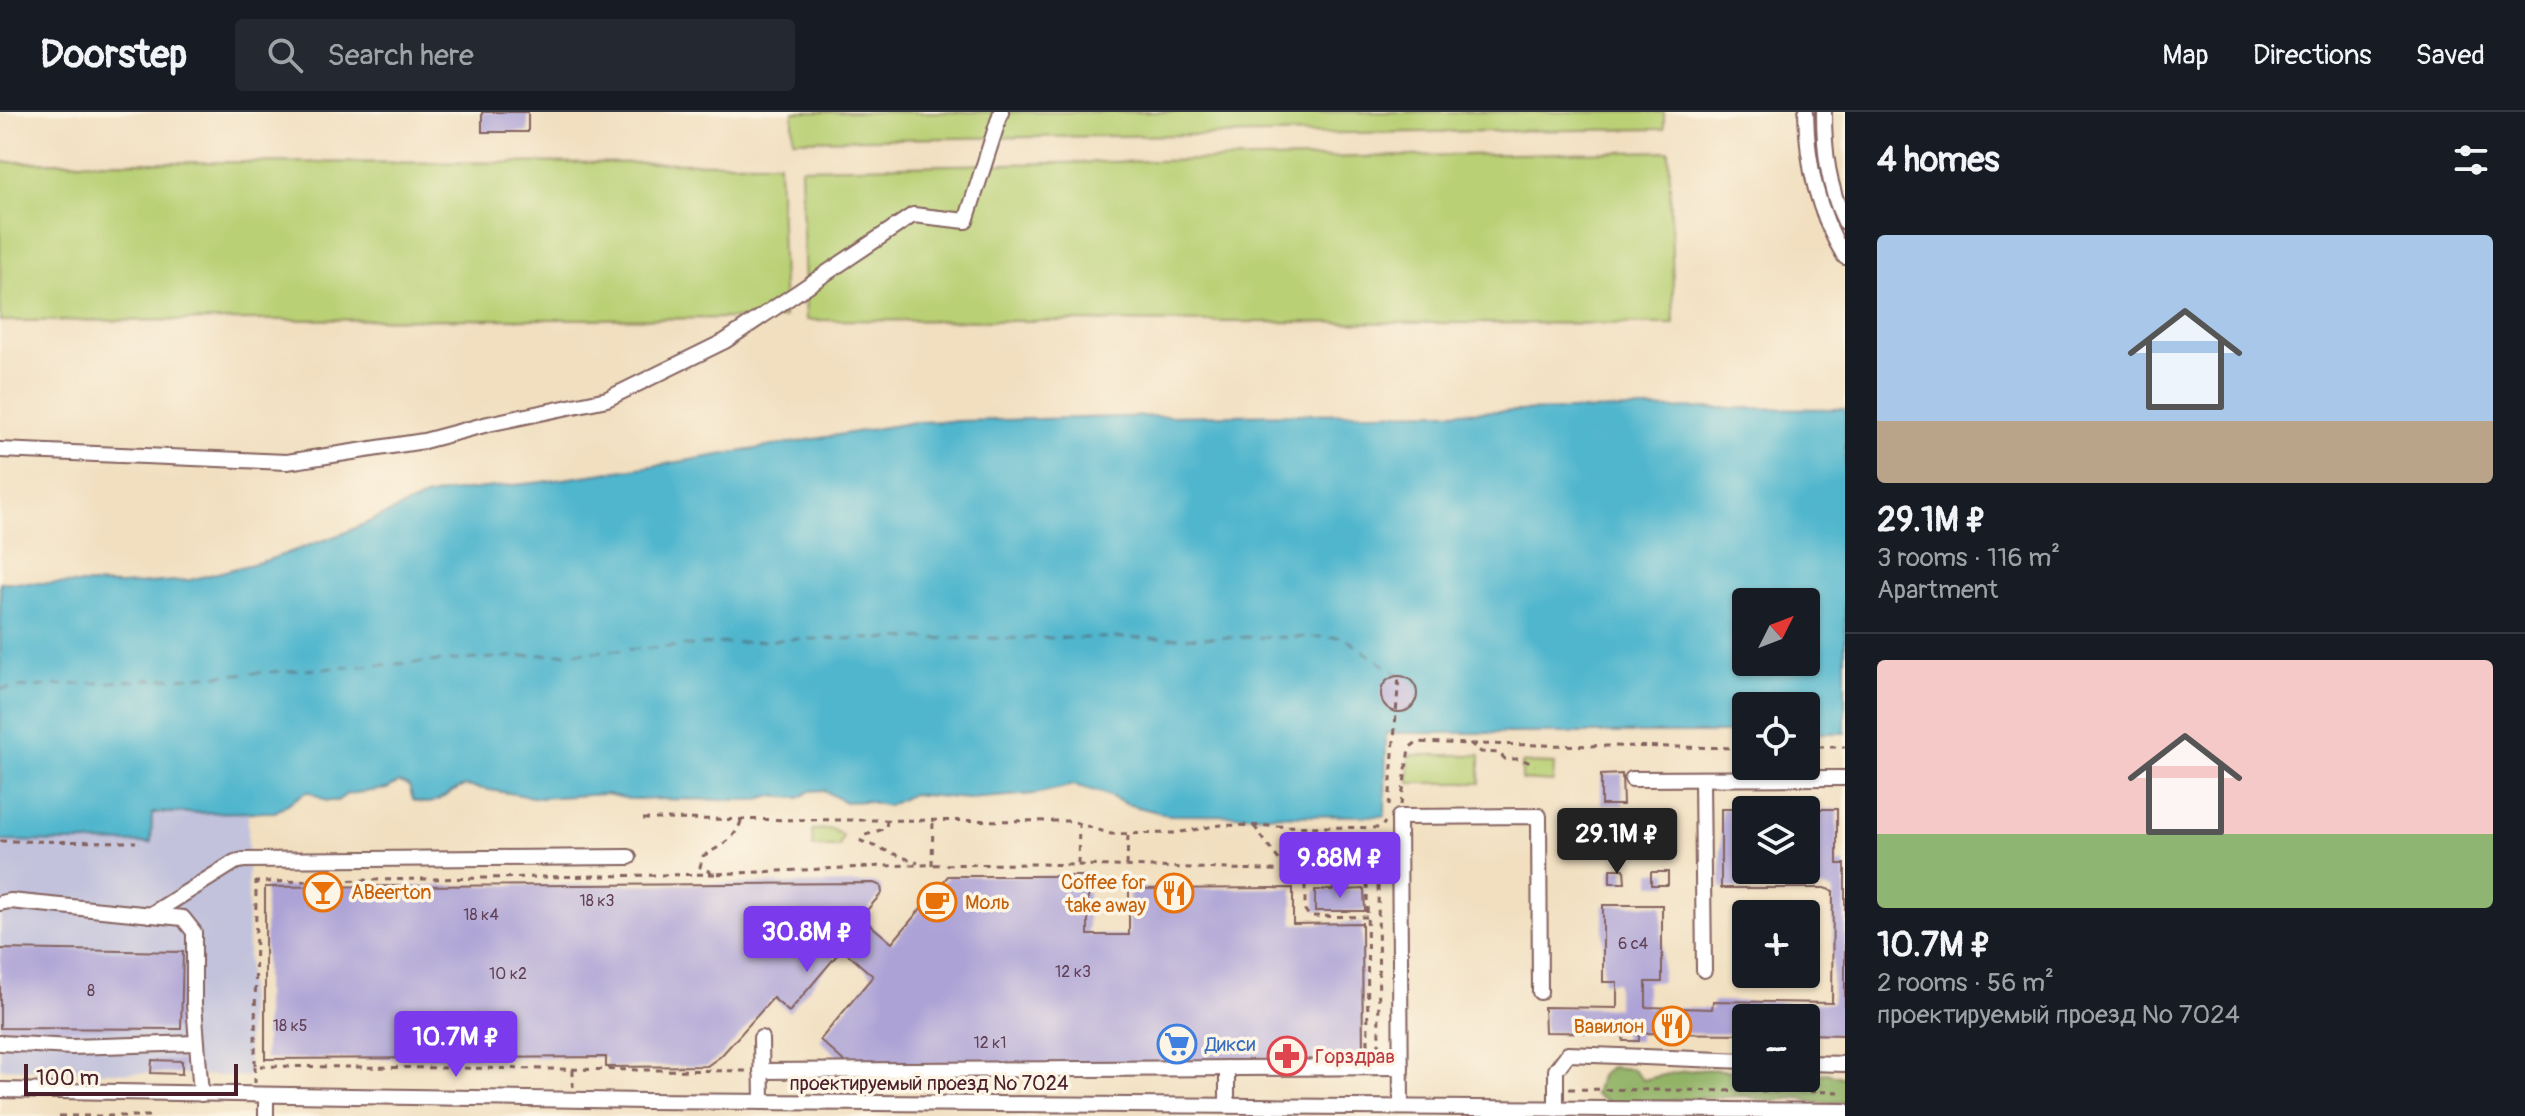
<!DOCTYPE html>
<meta charset="utf-8">
<style>
:root{--surface:#171b24;--page:#242831;--text:#f1f3f6;--muted:#9ea1a6;--line:#363941;--accent:#7c3aed}
body{margin:0;font-family:Pangolin,sans-serif;background:var(--page);color:var(--text);height:100vh;display:flex;flex-direction:column;font-size:30px;white-space:nowrap}
*{box-sizing:border-box;margin:0}
p{font-size:26px;color:var(--muted)}
.icon{flex:none;width:44px;height:44px;fill:none;stroke:currentColor;stroke-width:2;stroke-linecap:round;stroke-linejoin:round}
.map{position:relative;flex:1;overflow:hidden}
.panel{display:flex;flex-direction:column;background:var(--surface);width:680px}
.panel>*{flex:none}
.needle{width:52px;rotate:48deg}
.controls{position:absolute;left:1732px;top:476px;display:grid;gap:16px}
.controls a{display:grid;place-items:center;width:88px;height:88px;border-radius:8px;background:var(--surface);box-shadow:0 2px 6px #0004;font-size:40px}
.scale{position:absolute;left:24px;bottom:20px;width:214px;box-sizing:border-box;padding-left:8px;border:4px solid #4a1f2b;border-top:0;font-size:22px;line-height:28px;white-space:nowrap;color:#4a1f2b;-webkit-text-stroke:6px #fcf5e5;paint-order:stroke}
.price{position:absolute;translate:-50% -68px;padding:0 18px;border-radius:8px;background:var(--accent);color:#fff;font-size:26px;line-height:52px;filter:drop-shadow(0 2px 4px #0008)}
.price::after{content:'';position:absolute;left:50%;top:48px;width:24px;height:18px;margin-left:-12px;background:inherit;clip-path:polygon(0 0,100% 0,50% 100%)}
.price.selected{background:#222;color:#fff}
ul{padding:0;list-style:none}
li{display:grid;align-content:center;gap:16px;height:424px;padding:0 32px}
li+li{border-top:2px solid var(--line)}
li span{display:grid;place-items:center;height:248px;border-radius:8px;color:#555}
li>.icon{margin-inline-start:auto}
span .icon{width:144px;height:144px;fill:#fffc;stroke-width:1}
li b{font-size:34px}
h2{display:flex;justify-content:space-between;align-items:center;height:96px;padding:0 32px;font-size:34px}
header{display:flex;align-items:center;gap:48px;box-sizing:border-box;height:112px;padding:0 40px;background:var(--surface);border-bottom:2px solid var(--line)}
header strong{font-size:38px}
nav{display:flex;gap:44px;margin-inline-start:auto;font-size:28px}
.search{width:560px;height:72px;background:var(--page);display:flex;align-items:center;gap:20px;box-sizing:border-box;padding:0 28px;border-radius:8px;color:var(--muted);font-size:30px}
main{display:flex;flex:1;min-height:0}
.map>svg:first-child{display:block}
</style>
<header>
<strong>Doorstep</strong>
<div class="search"><svg class="icon" aria-label="search" viewBox="0 0 24 24"><circle cx="10" cy="10" r="6"/><path d="M15 15l6 6"/></svg>Search here</div>
<nav><a>Map</a><a>Directions</a><a>Saved</a></nav>
</header>
<main>
<div class="map">
<svg width="1845" height="1004" viewBox="0 0 1845 1004">
<rect width="100%" height="100%" fill="#fcf5e5"/>
<filter id="ink" filterUnits="userSpaceOnUse"><feTurbulence type="fractalNoise" baseFrequency=".0125" numOctaves="2"/><feDisplacementMap in="SourceGraphic" scale="16" xChannelSelector="R" yChannelSelector="G"/><feConvolveMatrix kernelMatrix="1 2 1 2 8 2 1 2 1" color-interpolation-filters="sRGB"/></filter>
<filter id="wash" filterUnits="userSpaceOnUse"><feTurbulence type="fractalNoise" baseFrequency=".006" numOctaves="4" result="noise"/><feDisplacementMap in="SourceGraphic" scale="32" xChannelSelector="R" yChannelSelector="G"/><feGaussianBlur stdDeviation="1.8" result="paint"/><feColorMatrix in="noise" values="0 0 0 0 0 0 0 0 0 0 0 0 0 0 0 0 0 1.4 0 .05"/><feComposite in="paint" operator="in"/></filter>
<g filter="url(#wash)">
<rect width="100%" height="100%" fill="#f1dfc0"/>
<path fill="#c2c2dc" d="M248 700V965L0 956V729L150 731 151 701Z"/>
<g fill="#b9d074" stroke="#827850" stroke-width="2">
<path d="M793 0H1664V17L793 28Z"/>
<path d="M1669 39 1674 212 806 208 801 56Z"/>
<path d="M0 50 779 51 784 206 0 209Z"/>
<rect x="1409" y="643" width="71" height="28"/>
<path d="M1522 651 1554 652 1553 670 1522 668Z"/>
<path d="M832 717 843 724 839 735H813L812 718Z"/>
</g>
<path fill="#92b266" stroke="#6e6848" stroke-width="2" d="M1610 955 1632 957 1643 968C1677 959 1711 953 1746 962V966L1772 969 1806 966V964L1827 961 1845 966V990L1817 991 1800 986 1769 989 1745 984 1611 991 1595 983 1600 964Z"/>
<path fill="#4fb6cd" stroke="#4c6a7c" stroke-width="2" fill-rule="evenodd" d="M1715 296 1845 297V621H1806V594H1746V621H1386L1385 704 1169 703 1126 692 1105 682 1074 673 1035 682 968 687 912 682 888 694 866 689 845 690 823 678 810 679 799 686 769 684 755 688 629 687 606 682 539 686 465 674C445 680 436 698 413 688L409 674 399 670 387 677 347 682 337 689H326L308 679 275 700 152 701 151 731 0 729V470L122 473 190 468 268 448 344 421 425 385 448 380 542 370 666 352 915 310 1164 304ZM1746 490H1806V550H1746Z"/>
<g fill="none" stroke-linecap="round" stroke-linejoin="round">
<path stroke="#4c5464" stroke-width="2" stroke-dasharray="10 8" stroke-linecap="butt" d="M0 577 794 527 1343 525 1399 563"/>
</g>
<g id="blocks">
<g fill="#aca2d6">
<rect x="482" y="0" width="46" height="20"/>
<circle cx="1399" cy="582" r="18"/>
<path d="M1622 662 1623 693H1601V663Z"/>
<path d="M1721 697H1746V758H1806V697H1837V752H1845V923L1806 922V906H1746V922L1639 921V929H1623L1624 921 1545 920 1544 895 1617 896V870H1603V793H1662V870H1646V895L1712 897 1713 889 1832 891 1833 779 1824 776H1721Z"/>
<path d="M1610 757H1624L1625 771H1610Z"/>
<rect x="1651" y="760" width="17" height="13"/>
<path d="M948 764H1088V823H1129V777L1293 776V812L1362 811 1363 951 848 953 820 928 873 864 842 837 789 900 773 886 721 944 707 954 606 955V945L265 947V775L874 771 881 774 882 781 861 805 892 831Z"/>
<path d="M1346 773V778L1364 777 1365 799H1315V778H1333V774Z"/>
<path d="M0 837 183 840 181 917 0 916Z"/>
<path d="M152 948 182 949V962L151 961Z"/>
</g>
</g>
</g>
<g filter="url(#ink)">
<use href="#blocks" fill-opacity="0" stroke="#84625f" stroke-width="2"/>
<g fill="none" stroke-linecap="round" stroke-linejoin="round">
<defs>
<g id="minor">
<path d="M1806 0C1807 52 1817 100 1845 145"/>
<path d="M1824 0C1824 38 1828 75 1845 110"/>
<path d="M0 338 287 350 424 329 488 312 607 287 725 229 913 103 966 109 1001 0"/>
<path d="M1632 667 1845 666"/>
<path d="M1702 667 1704 858"/>
<path d="M0 791 10 789 183 806 194 820V892L201 982"/>
<path d="M150 803 235 750 244 748 629 745"/>
<path d="M761 926 762 990"/>
<path d="M0 931 71 935 197 931"/>
<path d="M1806 951 1845 952"/>
<path d="M1227 956V993"/>
<path d="M761 959 1401 955"/>
<path d="M0 978 645 989 1845 999"/>
<path d="M266 983V1004"/>
<path d="M1401 995 1399 705 1539 704 1540 880"/>
<path d="M1556 997V958L1568 942 1746 949"/>
</g>
</defs>
<use href="#minor" stroke="#84625f" stroke-width="18"/>
<g stroke="#84625f" stroke-width="3" stroke-dasharray="6 6" stroke-linecap="butt">
<path d="M1471 632 1746 636"/>
<path d="M1806 635H1845"/>
<path d="M1401 693 1409 636 1417 630 1471 632 1481 640 1499 641 1505 647H1521L1535 653"/>
<path d="M1389 694 1399 563"/>
<path d="M643 707 1071 709 1111 722 1175 721 1221 713 1381 716 1385 710"/>
<path d="M887 708 886 716 863 724 861 729 918 751"/>
<path d="M741 709C736 727 719 735 703 744L700 755 715 762 908 753 1038 752 1305 759"/>
<path d="M1254 714 1287 759"/>
<path d="M0 729 136 730"/>
<path d="M1078 752 1079 712"/>
<path d="M932 753 933 708"/>
<path d="M1127 754 1128 722"/>
<path d="M1367 759 1368 943"/>
<path d="M715 762 256 770 255 954 749 959"/>
<path d="M1367 805 1309 804 1305 798V759H1378L1379 942"/>
<path d="M255 954V971"/>
<path d="M573 958V975"/>
<path d="M1569 977 1845 980"/>
<path d="M59 1004H154"/>
</g>
<use href="#minor" stroke="#fff" stroke-width="14"/>
</g>
</g>
<defs>
<symbol id="bar-ring" viewBox="-11 -11 22 22"><circle r="9.5" fill="#fcf5e5" stroke="#e8710a" stroke-width="1.5"/><path d="M-6-5H6L.8 .8V4.5H3.5V6h-7V4.5H-.8V.8Z" fill="#e8710a"/></symbol>
<symbol id="restaurant-ring" viewBox="-11 -11 22 22"><circle r="9.5" fill="#fcf5e5" stroke="#e8710a" stroke-width="1.5"/><path d="M-5-6h1v4h1v-4h1v4h1v-4h1v5L-1.5 .5V6h-2V.5L-5-1ZM5-6V6H3V1.5H1.5Q1.5-4 5-6Z" fill="#e8710a"/></symbol>
<symbol id="cafe-ring" viewBox="-11 -11 22 22"><circle r="9.5" fill="#fcf5e5" stroke="#e8710a" stroke-width="1.5"/><path d="M-5.5-4.5H6V0H3Q3 3.5 0 3.5H-2.5Q-5.5 3.5-5.5 0ZM3-3.2v2h1.7v-2ZM-6 4.5H4V6H-6Z" fill="#e8710a"/></symbol>
<symbol id="supermarket-ring" viewBox="-11 -11 22 22"><circle r="9.5" fill="#fcf5e5" stroke="#3f7fe0" stroke-width="1.5"/><path d="M-6-5.5h2.5l.6 2H6L4.5 2H-2.5L-4.4-4H-6ZM-1.5 3.2a1.3 1.3 0 1 0 .1 0ZM3 3.2a1.3 1.3 0 1 0 .1 0Z" fill="#3f7fe0"/></symbol>
<symbol id="pharmacy-ring" viewBox="-11 -11 22 22"><circle r="9.5" fill="#fcf5e5" stroke="#e0444e" stroke-width="1.5"/><path d="M-2-6h4v4h4v4h-4v4h-4v-4h-4v-4h4Z" fill="#e0444e"/></symbol>
</defs>
<g fill-rule="evenodd">
<use href="#bar-ring" x="301" y="758" width="44" height="44"/>
<use href="#restaurant-ring" x="1152" y="759" width="44" height="44"/>
<use href="#cafe-ring" x="915" y="768" width="44" height="44"/>
<use href="#restaurant-ring" x="1650" y="892" width="44" height="44"/>
<use href="#supermarket-ring" x="1155" y="910" width="44" height="44"/>
<use href="#pharmacy-ring" x="1265" y="922" width="44" height="44"/>
</g>
<g text-anchor="middle" stroke-width="7" stroke-linejoin="round" paint-order="stroke">
<g font-size="16" fill="#624056">
<text x="597" y="794">18 к3</text>
<text x="481" y="808">18 к4</text>
<text x="1633" y="837">6 с4</text>
<text x="1073" y="865">12 к3</text>
<text x="508" y="867">10 к2</text>
<text x="91" y="884">8</text>
<text x="290" y="919">18 к5</text>
<text x="990" y="936">12 к1</text>
</g>
<g font-size="20" fill="#c56008" stroke="#fcf5e5" text-anchor="end">
<text x="1146" y="777">Coffee for<tspan x="1146" dy="23">take away</tspan></text>
<text x="351" y="787" text-anchor="start">ABeerton</text>
<text x="965" y="797" text-anchor="start">Моль</text>
<text x="1644" y="921">Вавилон</text>
</g>
<g font-size="20" fill="#366cbe" stroke="#fcf5e5" text-anchor="start">
<text x="1205" y="939">Дикси</text>
</g>
<g font-size="20" fill="#be3a42" stroke="#fcf5e5" text-anchor="start">
<text x="1315" y="951">Горздрав</text>
</g>
<g font-size="20" fill="#4a1f2b" stroke="#fcf5e5">
<text x="929" y="978">проектируемый проезд № 7024</text>
</g>
</g>
</svg>
<div class="controls">
<a><svg class="needle" viewBox="-14 -14 28 28"><path d="M0-13l5 13h-10z" fill="#e53935"/><path d="M0 13l5-13h-10z" fill="#9ea1a6"/></svg></a>
<a><svg class="icon" aria-label="locate" viewBox="0 0 24 24"><circle cx="12" cy="12" r="6"/><path d="M12 2v4M12 18v4M2 12h4M18 12h4"/></svg></a>
<a><svg class="icon" aria-label="layers" viewBox="0 0 24 24"><path d="M12 4l9 5-9 5-9-5zM3 14l9 5 9-5"/></svg></a>
<a>+</a>
<a>−</a>
</div>
<div class="scale">100 m</div>
<b class="price selected" style="left:1617px;top:764px">29.1M ₽</b>
<b class="price" style="left:1340px;top:788px">9.88M ₽</b>
<b class="price" style="left:807px;top:862px">30.8M ₽</b>
<b class="price" style="left:456px;top:967px">10.7M ₽</b>
</div>
<section class="panel">
<h2>4 homes<svg class="icon" aria-label="filters" viewBox="0 0 24 24"><path d="M4 7h16M4 17h16"/><circle cx="9" cy="7" r="2"/><circle cx="15" cy="17" r="2"/></svg></h2>
<ul>
<li><span style="background:linear-gradient(#a9c7e8 75%,#b9a48a 0)"><svg class="icon" aria-label="home" viewBox="0 0 24 24"><path d="M3 11l9-7 9 7M6 9v11h12V9"/></svg></span><div><b>29.1M ₽</b><p>3 rooms · 116 m²</p><p>Apartment</p></div></li>
<li><span style="background:linear-gradient(#f6c9c9 70%,#8fb573 0)"><svg class="icon" aria-label="home" viewBox="0 0 24 24"><path d="M3 11l9-7 9 7M6 9v11h12V9"/></svg></span><div><b>10.7M ₽</b><p>2 rooms · 56 m²</p><p>проектируемый проезд № 7024</p></div></li>
</ul>
</section>
</main>
